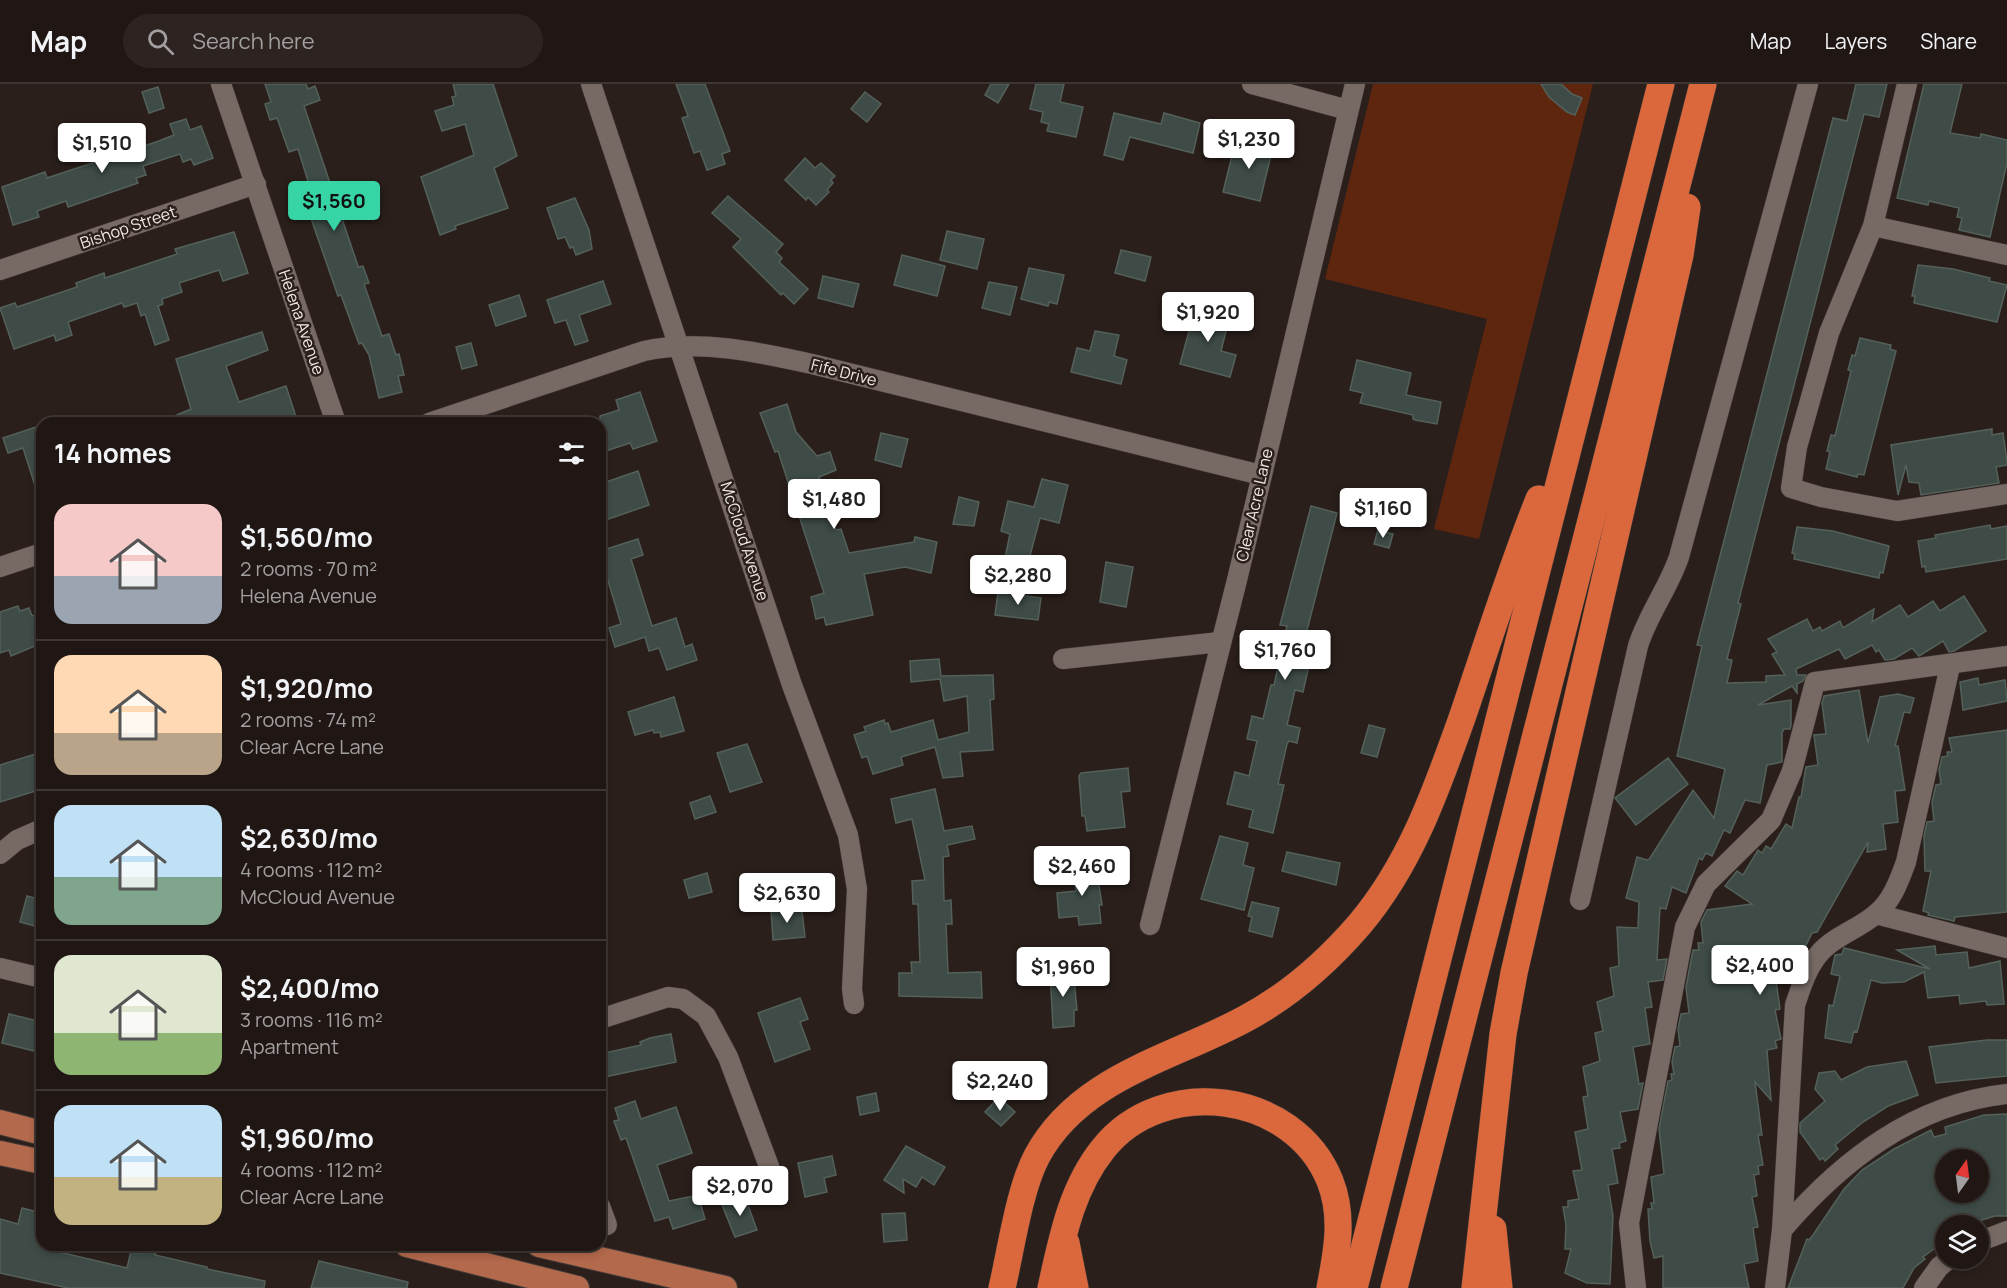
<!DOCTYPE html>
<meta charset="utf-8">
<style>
:root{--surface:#201714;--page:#2d2422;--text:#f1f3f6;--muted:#a29fa0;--line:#3d3634;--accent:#37d4a6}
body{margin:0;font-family:Manrope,sans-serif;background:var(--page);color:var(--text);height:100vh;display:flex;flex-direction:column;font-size:22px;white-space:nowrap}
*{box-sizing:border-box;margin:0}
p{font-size:20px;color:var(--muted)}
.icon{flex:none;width:33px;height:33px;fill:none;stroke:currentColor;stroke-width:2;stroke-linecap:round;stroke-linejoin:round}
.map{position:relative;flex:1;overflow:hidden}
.panel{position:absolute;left:36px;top:333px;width:570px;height:834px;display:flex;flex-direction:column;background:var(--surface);border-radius:18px;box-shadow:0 3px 9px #0003,0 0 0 2px var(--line)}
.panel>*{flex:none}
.needle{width:39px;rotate:14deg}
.controls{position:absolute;left:1935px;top:1065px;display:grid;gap:12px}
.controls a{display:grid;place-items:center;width:54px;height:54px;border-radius:50%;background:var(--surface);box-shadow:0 3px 9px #0003,0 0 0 2px var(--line);font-size:30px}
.price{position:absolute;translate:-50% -51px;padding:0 14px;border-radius:6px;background:#fff;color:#222;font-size:20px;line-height:39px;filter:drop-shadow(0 2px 3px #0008)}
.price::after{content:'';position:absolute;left:50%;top:36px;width:18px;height:14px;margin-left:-9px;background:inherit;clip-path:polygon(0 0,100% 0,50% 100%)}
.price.selected{background:var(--accent);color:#111}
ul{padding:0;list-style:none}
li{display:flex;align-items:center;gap:18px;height:150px;padding:0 18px}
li+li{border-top:2px solid var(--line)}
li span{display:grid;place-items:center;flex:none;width:168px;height:120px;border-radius:18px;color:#555}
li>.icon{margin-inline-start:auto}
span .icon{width:72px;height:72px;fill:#fffc;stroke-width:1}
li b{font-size:26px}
h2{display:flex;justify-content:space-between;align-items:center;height:72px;padding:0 18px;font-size:26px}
header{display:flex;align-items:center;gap:36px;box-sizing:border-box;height:84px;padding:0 30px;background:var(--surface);border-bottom:2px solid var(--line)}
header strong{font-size:28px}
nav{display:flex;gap:33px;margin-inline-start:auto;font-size:21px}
.search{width:420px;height:54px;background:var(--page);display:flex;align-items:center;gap:15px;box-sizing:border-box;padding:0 21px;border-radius:33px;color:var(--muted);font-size:22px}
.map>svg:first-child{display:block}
</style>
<header>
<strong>Map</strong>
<div class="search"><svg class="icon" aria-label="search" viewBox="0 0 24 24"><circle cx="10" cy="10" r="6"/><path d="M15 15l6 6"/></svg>Search here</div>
<nav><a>Map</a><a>Layers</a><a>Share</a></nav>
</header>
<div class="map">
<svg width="2007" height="1204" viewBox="0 0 2007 1204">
<rect width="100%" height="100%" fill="#2a1f1b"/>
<path fill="#5f260f" d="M1373 0H1593L1479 455 1434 445 1487 235 1325 195Z"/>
<g fill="#3e4b46" stroke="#54615b" stroke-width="1.5" fill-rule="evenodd">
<path d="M265 0H306L308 5 315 2 320 16 304 22 357 179 358 183 363 182 369 199 364 200 382 252 389 250 396 271 399 270 404 291 398 292 402 308 379 314 369 271 362 259 359 260 341 211 338 212 299 100 308 97 298 65 289 68 277 34 270 36 265 20 271 18Z"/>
<path d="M453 0H493L517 72 494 84 508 124 455 142 456 145 440 151 421 93 474 71 465 40 442 47 435 27 454 21 452 13 456 12Z"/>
<path d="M676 0H705L730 67 722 70 725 80 707 86 700 67 694 69 682 34 688 32Z"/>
<path d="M991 0H1009L998 19 985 11Z"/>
<path d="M1036 0H1064L1060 18 1083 23 1076 53 1047 47 1049 40 1041 38 1043 28 1030 25Z"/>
<path d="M1541 0H1561L1572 10 1582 14 1575 31 1567 28 1549 13Z"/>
<path d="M1856 0H1887L1879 33 1864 30 1738 519 1741 520 1727 575 1732 576 1727 599 1766 598V592L1785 591 1772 570 1777 568 1768 555 1807 535 1813 547 1820 543 1822 547 1840 537 1843 544 1874 525 1872 538 1900 521 1908 533 1933 517 1940 527 1964 512 1986 547 1954 567 1949 568 1943 557 1919 572 1912 564 1894 575 1885 576 1879 566 1876 568 1872 561 1845 575 1839 565 1796 585 1797 591H1806L1803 597 1797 600V609L1792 602 1758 621 1791 616V641L1790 645H1784L1782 649V678L1767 681 1760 719 1745 716 1730 749 1724 746 1712 772 1706 769 1702 776 1699 774 1686 809 1672 803 1666 825 1660 824 1657 876 1667 875 1663 896 1648 898 1652 923 1645 924 1650 960 1633 963 1639 1000 1643 999 1638 1025 1620 1028 1626 1057 1619 1059 1620 1064 1612 1065 1618 1099 1608 1101 1613 1132 1610 1200 1587 1199 1565 1189 1571 1165H1565L1566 1141 1563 1123H1568V1117L1579 1115 1573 1087 1582 1086 1575 1048 1588 1045 1583 1013 1588 1012 1583 983 1600 977 1595 949 1603 947 1597 918 1614 912 1610 884 1619 882 1617 843 1638 844 1639 818 1626 814 1637 773 1647 776 1650 774 1693 706 1714 734 1725 685 1677 672 1702 562 1697 561 1833 34 1847 37Z"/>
<path d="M1924 0H1962L1950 49 1980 54 1981 50 2007 56V79L1990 153 1959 146 1962 134 1957 133 1959 124 1929 117 1928 121 1897 114Z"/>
<path d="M158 3 164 24 149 29 142 8Z"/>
<path d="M865 8 881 20 867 38 851 25Z"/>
<path d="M1114 29 1161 40 1164 29 1200 39 1193 69 1130 53 1123 76 1104 71Z"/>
<path d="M186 35 190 46 201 42 213 74 194 81 191 75 183 78 180 70 143 82 146 91 136 94 138 99 68 123 66 117 37 127 39 133 13 141 2 103 45 88 47 94 159 57 174 51 170 40Z"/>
<path d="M1248 51 1269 57 1266 69 1271 71 1260 117 1223 108 1233 68 1243 70Z"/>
<path d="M805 74 815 84 821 79 835 92 831 96 833 99 827 106 829 108 816 121 808 113 806 116 785 96Z"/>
<path d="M728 112 783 160 776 168 782 174 779 178 808 205 794 220 783 209 781 211 733 163 741 155 712 129Z"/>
<path d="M575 114 589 146 592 165 576 171 573 163 570 164 565 153 558 155 547 124Z"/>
<path d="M947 147 984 155 977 185 940 176Z"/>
<path d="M234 148 248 189 223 197 219 186 179 199 182 208 162 215 163 220 158 222 169 256 155 261 145 230 141 232 137 219 124 223 122 219 68 238 72 251 56 257 54 251 14 265 0 224 15 219 17 223 77 203 76 199 104 189 105 194 177 170 175 165Z"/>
<path d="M1121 166 1151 173 1145 197 1115 189Z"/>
<path d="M902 171 945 182 937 212 894 201Z"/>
<path d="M1918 181 1953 185 1990 194 1989 197 2007 201 1997 238 1914 219 1915 212H1912Z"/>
<path d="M1029 184 1064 191 1057 220 1049 218 1048 222 1021 215Z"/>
<path d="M823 192 859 200 853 223 818 214Z"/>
<path d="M603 197 611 220 579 231 588 257 575 261 566 236 555 239 547 216Z"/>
<path d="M989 198 1017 203 1010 231 982 224Z"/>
<path d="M519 211 526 232 496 242 489 221Z"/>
<path d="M1196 222 1230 231 1221 267 1236 271 1230 293 1180 280Z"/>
<path d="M1095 247 1119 251 1114 272 1127 276 1121 300 1071 288 1077 264 1090 267Z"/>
<path d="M262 248 268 266 226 282 239 318 286 302 298 339H158L191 325 176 275Z"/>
<path d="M1860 254 1891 261 1890 265 1896 267 1864 391 1858 390 1857 393 1826 385 1830 368 1827 367 1831 351 1835 352 1851 287 1848 286 1852 271 1855 272Z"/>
<path d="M471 259 477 281 462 285 456 263Z"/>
<path d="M1357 276 1411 289 1406 311 1441 318 1437 340 1415 336 1413 335V331L1360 319 1363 309 1350 306Z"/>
<path d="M640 308 657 357 633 365 630 359 600 369V332L619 326 616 316Z"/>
<path d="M787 320 796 348 817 372 830 368 836 386 819 393 836 446 841 445 849 469 914 458 915 453 937 458 931 489 905 483 864 490 873 531 826 541 824 533 816 535 811 513 824 509 778 367 775 368 760 329Z"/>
<path d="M42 341V414H39L23 364 8 369 3 354Z"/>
<path d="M1992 345V351L2003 349 2007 378V381L1996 383 1999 399 1921 411 1919 399 1909 398 1906 381 1898 411 1891 361Z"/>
<path d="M881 349 908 355 901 383 875 376Z"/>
<path d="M638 387 649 421 600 438V400Z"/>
<path d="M1042 395 1068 401 1059 439 1040 434 1028 479 1005 474 1010 450 1001 447 1008 417 1034 423Z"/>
<path d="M959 413 979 418 974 442 953 440Z"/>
<path d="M1311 422 1337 429 1303 562 1313 564 1303 608 1295 606 1287 641 1300 644 1297 659 1289 657 1287 660 1278 700 1284 701 1273 749 1249 743 1253 726 1227 720 1235 688 1249 692 1257 657 1247 655 1252 632 1263 635 1271 601H1274L1287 542 1280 541Z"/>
<path d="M1990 441 1991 445 2007 442V475L1926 488 1925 482 1922 483 1918 457 1936 454 1935 451Z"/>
<path d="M1797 443 1833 447 1889 462 1883 489 1880 488 1879 494 1794 475 1795 470 1792 469Z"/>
<path d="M1378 446 1393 450 1389 464 1374 460Z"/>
<path d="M638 455 643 471 631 475 652 542 676 534 685 563 692 560 697 576 667 586 659 564 649 567 645 553 615 563 609 544 621 540 606 490 600 492V467Z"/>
<path d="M1106 478 1133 483 1126 523 1100 518Z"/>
<path d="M998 508 1041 514 1038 536 995 531Z"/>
<path d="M18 522 20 527 29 524 32 532 42 528V559L11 572 9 566 0 569V528Z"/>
<path d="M939 575 941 592 993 591 994 615 990 616 993 666 960 668 963 692 943 694 935 663 901 673 903 681 873 690 867 672 862 674 854 651 866 647 864 643 884 636 885 640 888 639 891 648 933 636 938 656 969 648 967 612 944 617 940 595 911 598 910 577Z"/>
<path d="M1978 594 1979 601 2005 596 2007 617 1963 626 1960 598Z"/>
<path d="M1859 606 1868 659 1880 613 1898 610 1914 614 1910 629 1904 628 1895 662H1898L1905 706 1895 707 1898 738 1883 740 1886 765 1867 768 1868 758 1817 848 1812 849 1788 898 1776 897 1780 925 1775 926 1781 955 1775 957 1777 964 1767 966 1771 1016 1755 998 1762 1051H1758L1763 1081 1758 1082 1759 1090 1754 1091 1757 1112 1752 1113 1758 1143 1753 1144 1758 1177 1744 1180 1749 1204H1663V1172L1654 1174 1650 1157 1648 1125H1652L1651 1119H1654L1651 1093 1664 1090 1659 1045 1668 997 1672 996 1671 990H1674L1672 978 1675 963 1680 962 1678 945 1681 930 1689 929 1686 903 1693 866H1699L1698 859H1703L1701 838 1707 826 1752 820 1725 802 1737 787 1743 791 1758 766 1762 769 1766 762 1771 765 1786 740 1792 744 1799 713H1801L1806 683 1818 681 1814 651 1826 650 1822 619 1824 612Z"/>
<path d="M674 613 684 647 661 653 660 648 654 649 653 646 635 651 628 628Z"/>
<path d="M1369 641 1385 645 1377 673 1361 669Z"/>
<path d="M2007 646V828L1955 833 1954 837 1928 831 1929 829 1923 827 1931 787H1925L1924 752 1927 738 1934 737 1932 718 1936 701 1941 700 1939 686 1942 673 1948 672 1947 668H1952L1949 654Z"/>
<path d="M747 660 762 698 730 708 717 669Z"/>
<path d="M42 668V705L0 718V681Z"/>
<path d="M1668 674 1688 700 1636 741 1615 714Z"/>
<path d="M1128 684 1130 707 1121 708 1125 743 1087 747 1085 732H1082L1079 692 1081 689Z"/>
<path d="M935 705 944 747 972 742 975 755 947 761 949 772 943 773 944 817 951 816 952 840H946L948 889 981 888 982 914 899 912V889H912L911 878H920L918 820H913L912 797 925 796 912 735 896 739 891 715Z"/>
<path d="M710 712 716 728 695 735 690 719Z"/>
<path d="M1220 752 1248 759 1243 781 1254 784 1244 826 1201 815Z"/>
<path d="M1287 768 1340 779 1336 801 1282 787Z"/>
<path d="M1096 781 1102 821H1099L1101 839 1079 841 1078 832 1059 834 1057 809 1076 807 1073 784Z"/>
<path d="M707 789 712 808 689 814 684 796Z"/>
<path d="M27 812 42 816V844L20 838Z"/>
<path d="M1252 818 1279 824 1272 853 1249 847 1252 833 1248 832Z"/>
<path d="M795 824 802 827 805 853 773 856 771 826Z"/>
<path d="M1935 862 1936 871 1967 868 1969 884 2000 877 2004 920 1987 921 1986 917 1960 920 1959 911 1928 914 1924 888 1904 898 1882 899 1871 896 1857 948 1854 947 1851 959 1825 954 1829 921 1833 922 1840 892 1831 890 1835 871 1842 870 1844 864 1930 885 1897 866Z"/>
<path d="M1073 885 1077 926H1074V942L1053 944 1050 886Z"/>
<path d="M800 914 808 935 800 938 810 965 775 978 758 929Z"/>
<path d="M9 930 42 938V969L2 959Z"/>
<path d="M671 950 676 978 604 993 600 970 641 961 640 958 650 954Z"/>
<path d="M1987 956H2007V992L1936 999 1929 963Z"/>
<path d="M1906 977 1918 1011 1888 1022 1863 1038 1835 1061 1838 1065 1825 1077 1823 1074 1820 1076 1800 1048V1039L1825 1017 1815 1005 1819 989 1835 987 1841 996 1867 983Z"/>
<path d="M876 1009 879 1027 860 1031 857 1013Z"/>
<path d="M999 1013 1015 1028 1001 1042 985 1028Z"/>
<path d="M635 1017 641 1035 676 1023 692 1069 657 1081 669 1117 698 1111 705 1135 673 1145 669 1133 655 1137 626 1054 621 1056 614 1037 619 1036 615 1024Z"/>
<path d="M2007 1030V1132H1995L1962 1142H1946V1156L1923 1173 1925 1175 1914 1184 1903 1204H1788L1807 1155 1809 1156 1813 1151 1844 1105 1862 1086 1894 1065 1931 1046 1934 1053 1946 1050 1945 1043 1984 1031ZM1946 1076H1978V1108H1946Z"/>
<path d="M906 1062 945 1083 934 1101 922 1093 916 1103 903 1095 904 1109 884 1096Z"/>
<path d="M832 1072 836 1091 824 1094 827 1108 805 1113 798 1079Z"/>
<path d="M745 1113 757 1146 735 1153 722 1121Z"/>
<path d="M22 1124 42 1129V1164L127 1184 131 1167 139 1169 140 1161H158L155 1171 207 1183V1185L265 1197 264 1204H68L0 1189V1135L18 1140Z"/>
<path d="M905 1129 907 1156 884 1158 882 1130Z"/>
<path d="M319 1177 408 1198 407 1204H311Z"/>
</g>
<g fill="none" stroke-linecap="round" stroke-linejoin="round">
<defs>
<g id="minor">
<path d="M221 0 336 339"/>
<path d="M591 0 792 601 848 751 857 805 852 905 854 920"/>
<path d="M1252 0 1348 26"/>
<path d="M1907 0 1873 142 1829 249 1797 363 1791 404 1821 413 1897 427 2007 410"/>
<path d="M1873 142 2007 171"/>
<path d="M0 186 256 100"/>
<path d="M429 339 644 267C699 255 758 268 812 280L1261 391"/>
<path d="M0 483 42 469"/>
<path d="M1063 575 1220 558"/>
<path d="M0 770 17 756 42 745"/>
<path d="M1580 816 1638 562C1648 530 1668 505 1679 473L1808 0"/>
<path d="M1876 830 2007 864"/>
<path d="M1150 841 1237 496 1355 0"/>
<path d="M0 884 42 894"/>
<path d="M600 935 668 913 683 915 706 932 728 973 773 1093"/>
<path d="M600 1122 607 1141"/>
<path d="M1782 1146C1841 1077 1914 1020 2007 1010"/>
<path d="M1978 1158 2007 1147"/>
<path d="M1636 1204 1629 1139 1685 843 1706 800 1771 736 1792 687 1815 598 2007 572"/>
<path d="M1775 1204 1782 1146 1795 921C1800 907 1804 891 1813 878 1828 853 1855 848 1876 830 1892 817 1899 797 1906 778L1950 582"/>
<path d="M1924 1204 1939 1183 1950 1174"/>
</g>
<g id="major">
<path d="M0 1038 42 1049"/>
<path d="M0 1069 42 1078"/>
<path d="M407 1161 577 1204"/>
<path d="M539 1161 725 1204"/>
</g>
<g id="highway">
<path d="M1493 1145 1499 1204"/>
<path d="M1066 1159 1075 1204"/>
<path d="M1002 1204C1011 1166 1019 1106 1037 1072 1079 994 1170 975 1243 936 1287 913 1327 878 1359 841 1410 781 1436 707 1462 634 1487 561 1510 487 1539 415"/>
<path d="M1051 1204C1062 1155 1071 1105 1103 1065 1162 990 1294 1007 1330 1097 1344 1132 1337 1168 1330 1204"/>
<path d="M1354 1204 1661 0"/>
<path d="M1394 1204 1703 0"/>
<path d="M1475 1204 1503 950 1514 889 1680 171 1687 123"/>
</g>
</defs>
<use href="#minor" stroke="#433a37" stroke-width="21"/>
<use href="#major" stroke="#433a37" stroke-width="26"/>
<use href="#highway" stroke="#433a37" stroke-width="28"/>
<path stroke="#938a86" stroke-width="4" stroke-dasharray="6 3" stroke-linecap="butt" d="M351 1161 372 1166 389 1165"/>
<use href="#minor" stroke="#776a65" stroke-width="20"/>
<use href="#major" stroke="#b2694c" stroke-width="24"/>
<use href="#highway" stroke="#da683c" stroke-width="27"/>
</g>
<g text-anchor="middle" stroke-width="5" stroke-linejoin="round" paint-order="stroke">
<g font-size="16" fill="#efe8e5" stroke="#2a1f1b">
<text transform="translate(128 143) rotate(-19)" y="6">Bishop Street</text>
<text transform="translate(302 238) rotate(71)" y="6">Helena Avenue</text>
<text transform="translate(844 288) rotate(14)" y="6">Fife Drive</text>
<text transform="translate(1254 421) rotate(-77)" y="6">Clear Acre Lane</text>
<text transform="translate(745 457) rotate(72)" y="6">McCloud Avenue</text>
</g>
</g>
</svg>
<div class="controls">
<a><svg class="needle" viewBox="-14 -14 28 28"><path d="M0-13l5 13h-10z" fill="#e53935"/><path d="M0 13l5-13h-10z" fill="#a29fa0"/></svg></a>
<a><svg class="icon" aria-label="layers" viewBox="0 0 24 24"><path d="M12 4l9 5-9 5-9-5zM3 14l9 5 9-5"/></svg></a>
</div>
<b class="price" style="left:1249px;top:86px">$1,230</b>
<b class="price" style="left:102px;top:90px">$1,510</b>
<b class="price selected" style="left:334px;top:148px">$1,560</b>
<b class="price" style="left:1208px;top:259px">$1,920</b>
<b class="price" style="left:834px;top:446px">$1,480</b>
<b class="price" style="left:1383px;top:455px">$1,160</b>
<b class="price" style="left:1018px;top:522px">$2,280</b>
<b class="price" style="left:1285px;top:597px">$1,760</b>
<b class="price" style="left:1082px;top:813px">$2,460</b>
<b class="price" style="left:787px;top:840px">$2,630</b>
<b class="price" style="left:1760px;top:912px">$2,400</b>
<b class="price" style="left:1063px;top:914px">$1,960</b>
<b class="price" style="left:1000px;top:1028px">$2,240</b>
<b class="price" style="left:740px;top:1133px">$2,070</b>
<section class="panel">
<h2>14 homes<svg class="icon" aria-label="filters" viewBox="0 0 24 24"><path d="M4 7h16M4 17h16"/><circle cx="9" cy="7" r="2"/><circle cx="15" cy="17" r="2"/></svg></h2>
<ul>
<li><span style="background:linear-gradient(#f6c9c9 60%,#9aa5b1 0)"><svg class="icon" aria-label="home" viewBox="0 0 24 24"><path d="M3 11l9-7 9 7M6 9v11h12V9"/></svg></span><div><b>$1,560/mo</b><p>2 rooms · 70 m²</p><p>Helena Avenue</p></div></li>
<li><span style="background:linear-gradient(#ffd9b3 65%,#b9a48a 0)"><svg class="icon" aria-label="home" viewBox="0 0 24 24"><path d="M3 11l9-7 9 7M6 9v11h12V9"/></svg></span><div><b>$1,920/mo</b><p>2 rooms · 74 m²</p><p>Clear Acre Lane</p></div></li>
<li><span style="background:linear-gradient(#bfe0f5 60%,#7fa58c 0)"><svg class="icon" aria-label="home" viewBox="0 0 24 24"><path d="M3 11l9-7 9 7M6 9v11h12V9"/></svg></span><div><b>$2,630/mo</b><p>4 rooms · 112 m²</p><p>McCloud Avenue</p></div></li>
<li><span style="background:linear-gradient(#dfe7d0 65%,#8fb573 0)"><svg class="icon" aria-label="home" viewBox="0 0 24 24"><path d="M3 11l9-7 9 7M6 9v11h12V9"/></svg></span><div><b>$2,400/mo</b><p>3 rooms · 116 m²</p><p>Apartment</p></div></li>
<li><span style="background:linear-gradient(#bfe0f5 60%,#c2b280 0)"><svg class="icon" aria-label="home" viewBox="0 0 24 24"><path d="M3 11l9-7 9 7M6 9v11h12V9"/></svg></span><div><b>$1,960/mo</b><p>4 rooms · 112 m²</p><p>Clear Acre Lane</p></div></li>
</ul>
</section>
</div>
